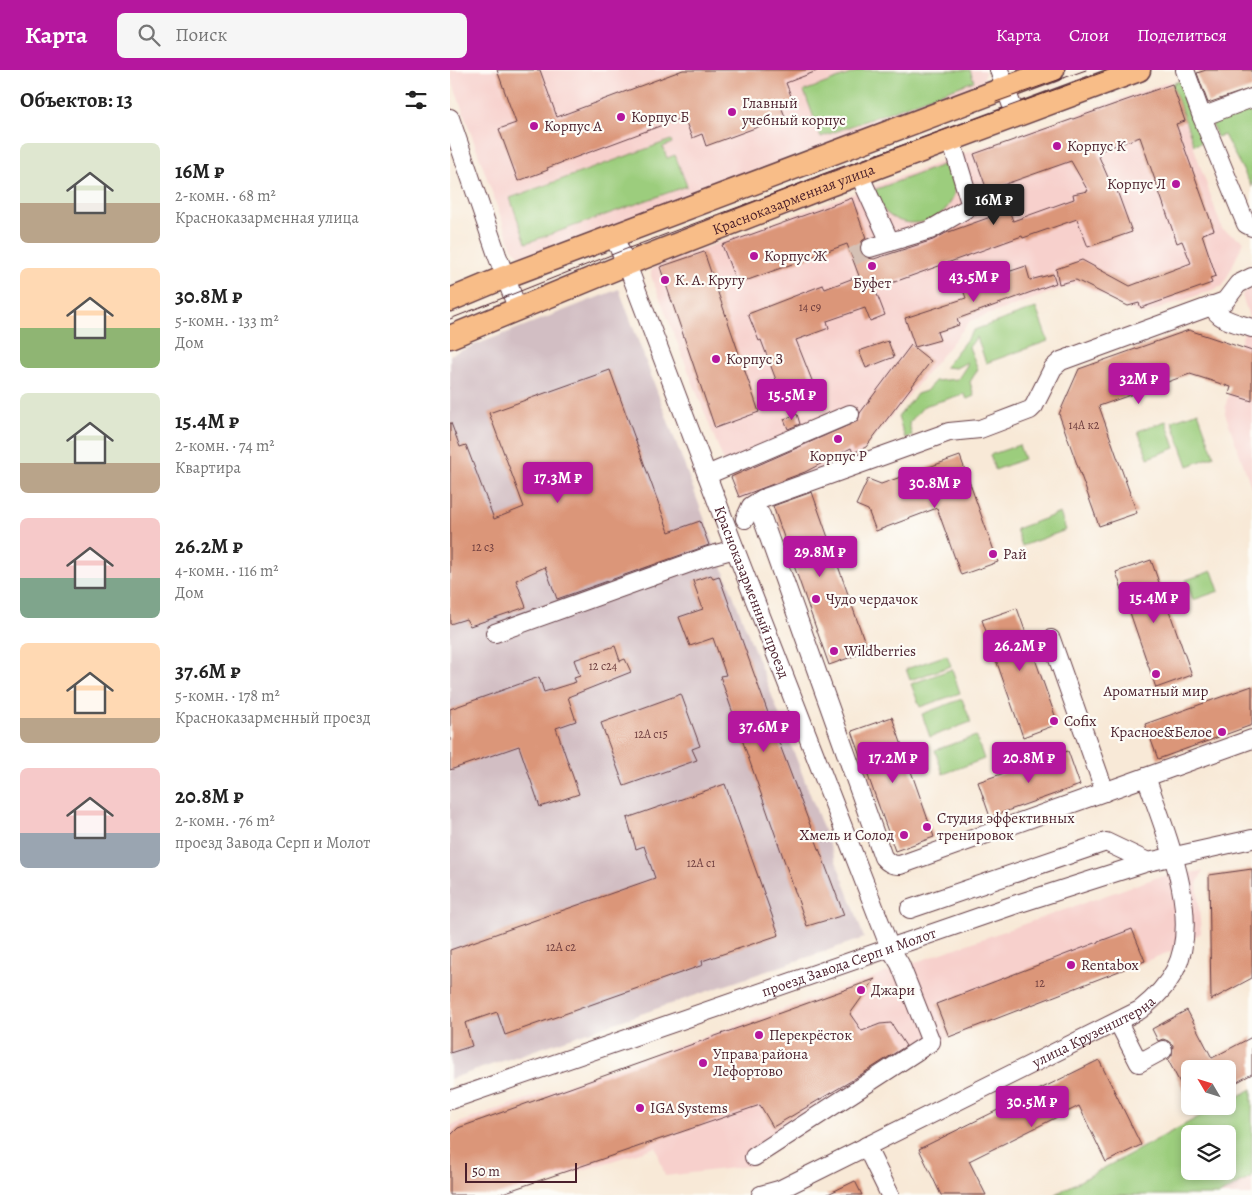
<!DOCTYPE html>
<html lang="ru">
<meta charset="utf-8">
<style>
:root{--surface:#fff;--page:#f6f6f6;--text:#222;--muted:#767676;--accent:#b5179e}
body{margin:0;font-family:Alegreya,serif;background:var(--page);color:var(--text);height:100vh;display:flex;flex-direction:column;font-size:19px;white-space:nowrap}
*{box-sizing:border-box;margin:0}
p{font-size:16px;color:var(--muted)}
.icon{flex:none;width:28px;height:28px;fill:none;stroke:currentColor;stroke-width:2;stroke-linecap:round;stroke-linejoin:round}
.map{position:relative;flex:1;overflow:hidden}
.panel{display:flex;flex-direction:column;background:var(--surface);width:450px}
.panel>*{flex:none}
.needle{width:32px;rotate:308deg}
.controls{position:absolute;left:731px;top:990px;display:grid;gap:10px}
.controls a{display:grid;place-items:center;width:55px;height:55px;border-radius:8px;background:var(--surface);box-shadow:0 2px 8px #0003;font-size:25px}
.scale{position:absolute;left:15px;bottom:12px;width:112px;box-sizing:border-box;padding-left:5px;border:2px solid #4a1f2b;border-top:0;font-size:14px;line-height:18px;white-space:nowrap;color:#4a1f2b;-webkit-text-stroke:4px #fdfcf7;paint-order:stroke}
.price{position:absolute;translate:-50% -42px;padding:0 11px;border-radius:5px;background:var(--accent);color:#fff;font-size:16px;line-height:32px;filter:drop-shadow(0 1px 2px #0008)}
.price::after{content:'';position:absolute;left:50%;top:30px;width:15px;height:11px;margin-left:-8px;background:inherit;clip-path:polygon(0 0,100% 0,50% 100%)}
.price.on{background:#222;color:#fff}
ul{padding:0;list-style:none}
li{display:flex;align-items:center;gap:15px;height:125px;padding:0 20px}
li span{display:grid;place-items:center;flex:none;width:140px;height:100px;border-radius:8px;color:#555}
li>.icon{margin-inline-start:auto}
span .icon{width:60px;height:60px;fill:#fffc;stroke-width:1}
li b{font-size:21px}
h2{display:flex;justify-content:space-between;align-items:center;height:60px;padding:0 20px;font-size:21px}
header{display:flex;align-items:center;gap:30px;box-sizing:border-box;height:70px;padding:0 25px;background:var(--accent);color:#fff}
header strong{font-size:24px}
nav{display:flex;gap:28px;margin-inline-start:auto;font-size:18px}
.search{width:350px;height:45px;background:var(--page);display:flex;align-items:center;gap:12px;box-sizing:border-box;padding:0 18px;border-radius:8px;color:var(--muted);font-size:19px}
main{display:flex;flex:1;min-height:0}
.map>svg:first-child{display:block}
</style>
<header>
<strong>Карта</strong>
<div class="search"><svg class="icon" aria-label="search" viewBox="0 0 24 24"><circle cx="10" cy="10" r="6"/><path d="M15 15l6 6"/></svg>Поиск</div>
<nav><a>Карта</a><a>Слои</a><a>Поделиться</a></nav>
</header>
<main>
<section class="panel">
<h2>Объектов: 13<svg class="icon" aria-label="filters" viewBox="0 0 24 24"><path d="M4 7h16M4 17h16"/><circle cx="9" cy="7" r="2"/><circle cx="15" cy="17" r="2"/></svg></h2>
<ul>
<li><span style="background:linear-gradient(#dfe7d0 60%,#b9a48a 0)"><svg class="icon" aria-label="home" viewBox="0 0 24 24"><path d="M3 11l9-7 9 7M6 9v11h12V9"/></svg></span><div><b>16M ₽</b><p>2-комн. · 68 m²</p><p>Красноказарменная улица</p></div></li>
<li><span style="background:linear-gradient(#ffd9b3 60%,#8fb573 0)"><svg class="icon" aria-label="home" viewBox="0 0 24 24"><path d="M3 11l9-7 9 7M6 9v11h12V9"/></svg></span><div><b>30.8M ₽</b><p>5-комн. · 133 m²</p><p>Дом</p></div></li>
<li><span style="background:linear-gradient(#dfe7d0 70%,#b9a48a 0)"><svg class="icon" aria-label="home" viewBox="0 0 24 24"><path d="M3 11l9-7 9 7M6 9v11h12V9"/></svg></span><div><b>15.4M ₽</b><p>2-комн. · 74 m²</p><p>Квартира</p></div></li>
<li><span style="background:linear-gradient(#f6c9c9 60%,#7fa58c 0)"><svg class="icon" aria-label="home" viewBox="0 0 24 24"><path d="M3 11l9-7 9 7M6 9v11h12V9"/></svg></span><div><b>26.2M ₽</b><p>4-комн. · 116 m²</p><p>Дом</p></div></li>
<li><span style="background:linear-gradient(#ffd9b3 75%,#b9a48a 0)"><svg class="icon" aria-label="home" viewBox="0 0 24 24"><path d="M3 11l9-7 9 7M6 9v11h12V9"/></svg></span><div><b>37.6M ₽</b><p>5-комн. · 178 m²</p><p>Красноказарменный проезд</p></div></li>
<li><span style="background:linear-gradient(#f6c9c9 65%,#9aa5b1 0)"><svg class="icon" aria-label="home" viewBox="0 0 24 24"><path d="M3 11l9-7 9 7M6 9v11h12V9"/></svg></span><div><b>20.8M ₽</b><p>2-комн. · 76 m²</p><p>проезд Завода Серп и Молот</p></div></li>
</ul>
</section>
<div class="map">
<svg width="802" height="1125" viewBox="0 0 802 1125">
<rect width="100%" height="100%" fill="#fdfcf7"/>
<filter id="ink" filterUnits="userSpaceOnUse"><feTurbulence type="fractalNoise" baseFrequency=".02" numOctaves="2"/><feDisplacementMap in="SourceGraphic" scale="10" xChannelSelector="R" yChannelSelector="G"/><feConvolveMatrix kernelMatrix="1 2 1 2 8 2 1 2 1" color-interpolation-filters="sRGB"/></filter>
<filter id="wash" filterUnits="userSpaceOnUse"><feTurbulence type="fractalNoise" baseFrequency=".0096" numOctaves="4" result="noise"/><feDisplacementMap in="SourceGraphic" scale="20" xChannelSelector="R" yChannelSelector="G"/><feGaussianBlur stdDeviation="1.12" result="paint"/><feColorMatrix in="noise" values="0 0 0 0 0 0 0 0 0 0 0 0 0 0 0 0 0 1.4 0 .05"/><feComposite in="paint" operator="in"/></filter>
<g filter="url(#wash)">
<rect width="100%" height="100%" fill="#f8e9d7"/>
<g fill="#f7d0cc">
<path d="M0 0H534L535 3 533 15 78 188 70 185 62 178 0 5Z"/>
<path d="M721 11 772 159 794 171 773 216 692 245 628 213 520 251 408 387 289 430 201 206V201L205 196 454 105Z"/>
<path d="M802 217V419L775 343 776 333 783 313 778 311 799 247 792 225 795 221Z"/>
<path d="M753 801 747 814 751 863 722 881 499 967 300 1096 215 1106 206 1077 53 1125H0V1056L708 807Z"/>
<path d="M802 1107V1125H769L781 1119Z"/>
</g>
<path fill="#d2bec3" d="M169 219 273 499 404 838 414 868 0 1009V285Z"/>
<g fill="#9ccd7d" stroke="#737654" fill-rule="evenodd">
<path d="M411 0H520L524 11 371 67 354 21Z"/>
<path d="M731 10 753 72 744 75 722 14Z"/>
<path d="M802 37V117L774 65 767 67 761 52Z"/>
<path d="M221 70 222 73 213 77 217 88 225 85 237 116 76 173 60 128Z"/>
<path d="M501 92C504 104 507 115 503 127 493 155 451 163 432 138 429 133 426 126 424 120Z"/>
<path d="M586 238 598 271 536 293 527 267 519 277 528 299 520 312 524 326 517 329 514 324 474 336 459 353 462 366 455 368 448 347 467 324 476 321 485 311 508 309 517 295V292L506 298 495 297 524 260Z"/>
<path d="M748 342 764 386 738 396 722 351Z"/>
<path d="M716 351 725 378 698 388 688 361Z"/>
<path d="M569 375 574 389 545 400 540 385Z"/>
<path d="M610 443 616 460 572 476 566 459Z"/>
<path d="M762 501 769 521 743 530 736 510Z"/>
<path d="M497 585 501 596 460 610 456 599Z"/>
<path d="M502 599 510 623 470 637 461 614Z"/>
<path d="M512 629 521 652 480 667 472 644Z"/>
<path d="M526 666 534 689 493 704 485 680Z"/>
<path d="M802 1019V1107L769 1125H604L769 1036H778V1032ZM740 1064H778V1101H740Z"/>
</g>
<g id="blocks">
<g fill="#db9679" fill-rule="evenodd">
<path d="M47 0H90L107 47 233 0H367V1L336 13 343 31 331 36 335 47 256 76 252 64 242 68 234 47 97 98 98 100 68 111 49 59 66 53Z"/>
<path d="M756 0H802V18L758 33 747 3Z"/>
<path d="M722 14 735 51 726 54 764 160 752 164 766 206 760 208 762 213 691 238 689 233 678 236 626 210 609 214 606 199 632 190 680 216 741 193 732 171 727 173 690 67 647 82 663 119 666 118 682 162 638 177 627 149 573 168 572 166 425 219 435 245 420 251 415 238 377 251 379 258 346 270 365 318 334 331 311 270 309 271 298 244 373 215 375 219 409 206 397 174 287 214 272 175 402 128 416 168 412 171 410 181 412 185 417 188 424 189 483 170 496 163 546 145 524 84ZM621 91 638 121 623 124 624 129 563 151 550 116Z"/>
<path d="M254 182 309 342 265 358 210 197Z"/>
<path d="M576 196 580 210 603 204 606 213 507 249 509 255 487 262 490 270 465 277 455 248 516 228 512 217Z"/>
<path d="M739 260 802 281V331L779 324 781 317 740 304 649 336 687 443 649 456 609 344 629 299Z"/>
<path d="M438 271 444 287 416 298 409 281Z"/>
<path d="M461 275 481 291 416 377 403 383 401 378 355 402 289 427 281 407 408 351 410 343Z"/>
<path d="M160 300 219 462 250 451 259 475 107 529 95 497 66 510 76 537 20 556 16 549 0 554V353H1L10 377 16 375 44 449 74 437 39 343Z"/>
<path d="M347 344 350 354 338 359 334 349Z"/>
<path d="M510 386 548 492 511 505 487 438 426 461 418 440 406 435 418 409 431 414Z"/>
<path d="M362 422 418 581 379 595 323 436Z"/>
<path d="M701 490 742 605 706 618 666 502Z"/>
<path d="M261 505 263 508 269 506 322 654 394 845 357 856 270 606 276 605 263 568 240 576 229 547 253 539 243 511Z"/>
<path d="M567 538 608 654 573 667 532 550Z"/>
<path d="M165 576 170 591 175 589 181 602 118 627 126 651 106 658 129 724 90 737 69 676 0 700V639L89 607 94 622 126 612 124 608 130 606 124 590Z"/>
<path d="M802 616V655L708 689 695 654Z"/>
<path d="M231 624 250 676 242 679 247 690 174 716 151 653Z"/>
<path d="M442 647 484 767 445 781 402 661Z"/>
<path d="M618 681 630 715 540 747 528 712Z"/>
<path d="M275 714 329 865 252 891 253 895 55 965 47 942 15 953 22 976 0 983V880L205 808 194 776 186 779 177 748Z"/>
<path d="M802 799V908L761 930 759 805Z"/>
<path d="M682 859 695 891 499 967 486 934Z"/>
<path d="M425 909 400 944 412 961 430 954 441 953 456 976 401 1011 323 1057 310 1035 47 1125H0V1066L8 1058Z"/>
<path d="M737 940 762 988 802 967V1004L778 1017V999H740V1032L718 990 722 985 723 975 718 971 713 969 708 971 702 959Z"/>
<path d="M649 990 691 1075 656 1092 629 1036 519 1091 536 1125H491L469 1079Z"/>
<path d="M405 1111 412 1125H376Z"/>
</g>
</g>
</g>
<g filter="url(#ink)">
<use href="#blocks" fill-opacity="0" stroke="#643d45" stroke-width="1"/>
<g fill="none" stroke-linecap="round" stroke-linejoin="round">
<path stroke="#d5c1b5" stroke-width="18" stroke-dasharray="18 9" stroke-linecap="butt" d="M402 187 420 178"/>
<defs>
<g id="minor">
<path d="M549 0 566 47"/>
<path d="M735 0 752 47 796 154 802 157"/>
<path d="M752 47 802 28"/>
<path d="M0 48 47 185 68 240"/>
<path d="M409 104 440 172 480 160 521 136 501 70"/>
<path id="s1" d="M164 167 181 205 285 479 440 878 450 894 481 972 304 1087"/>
<path d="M420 178 440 172"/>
<path d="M762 235C768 251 788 253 802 258"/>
<path d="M257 405 400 344"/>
<path d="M295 449 301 436 312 429 499 362 530 359 580 340 584 336 603 298 611 291 775 231 788 214 802 207"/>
<path d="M45 563 259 486 285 479"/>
<path d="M601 569 655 722"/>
<path d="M696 707 802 669"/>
<path d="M460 839 656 772 698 792"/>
<path d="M668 952 689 993 713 980"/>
<path id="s2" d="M0 1030 567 834 698 792 802 769"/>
<path d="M416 1076 440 1125"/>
<path id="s3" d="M311 1125 329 1120 690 940C704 929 717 916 725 900 753 847 714 759 696 707L450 795C442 795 438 793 433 787L311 445"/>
</g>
<g id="major">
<path d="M0 230 55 207 603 0"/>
<path id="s4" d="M0 267 177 194 374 117 689 0"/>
</g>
</defs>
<use href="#minor" stroke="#643d45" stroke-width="20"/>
<use href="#major" stroke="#643d45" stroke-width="25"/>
<use href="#minor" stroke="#fff" stroke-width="18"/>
<use href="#major" stroke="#f8bd88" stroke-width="22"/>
<g stroke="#4a1f2b" stroke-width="1">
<path d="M546 32 636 0"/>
<path d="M0 249 171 181 342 117 370 105 659 0"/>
</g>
</g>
</g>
<g fill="#b5179e" stroke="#fdfcf7" stroke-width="2">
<circle cx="282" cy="42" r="5"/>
<circle cx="171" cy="47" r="5"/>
<circle cx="84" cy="56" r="5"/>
<circle cx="607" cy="76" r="5"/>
<circle cx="726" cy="114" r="5"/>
<circle cx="304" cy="186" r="5"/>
<circle cx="422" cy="196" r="5"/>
<circle cx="215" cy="210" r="5"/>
<circle cx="266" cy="289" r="5"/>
<circle cx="388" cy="369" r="5"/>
<circle cx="543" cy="484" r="5"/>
<circle cx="366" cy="529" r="5"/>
<circle cx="384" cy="581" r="5"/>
<circle cx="706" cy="604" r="5"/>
<circle cx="604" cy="651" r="5"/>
<circle cx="772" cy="662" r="5"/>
<circle cx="477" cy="757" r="5"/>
<circle cx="454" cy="765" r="5"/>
<circle cx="621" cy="895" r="5"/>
<circle cx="411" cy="920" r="5"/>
<circle cx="309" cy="965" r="5"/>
<circle cx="253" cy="993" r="5"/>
<circle cx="190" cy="1038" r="5"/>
</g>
<g text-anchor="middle" stroke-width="4.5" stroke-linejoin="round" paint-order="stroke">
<g font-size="12" fill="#6e3d3e">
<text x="360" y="241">14 с9</text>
<text x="634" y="359">14А к2</text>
<text x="33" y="481">12 с3</text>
<text x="153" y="600">12 с24</text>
<text x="201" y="668">12А с15</text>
<text x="251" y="797">12А с1</text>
<text x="111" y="881">12А с2</text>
<text x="590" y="917">12</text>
</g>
<g font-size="15" fill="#4a1f2b" stroke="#fdfcf7" text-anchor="start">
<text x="292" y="38">Главный<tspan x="292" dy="17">учебный корпус</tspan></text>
<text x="181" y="52">Корпус Б</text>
<text x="94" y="61">Корпус А</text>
<text x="617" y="81">Корпус К</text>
<text x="716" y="119" text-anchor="end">Корпус Л</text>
<text x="314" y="191">Корпус Ж</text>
<text x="225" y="215">К. А. Кругу</text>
<text x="422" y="218" text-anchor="middle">Буфет</text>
<text x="276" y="294">Корпус З</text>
<text x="388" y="391" text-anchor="middle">Корпус Р</text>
<text x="553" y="489">Рай</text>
<text x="376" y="534">Чудо чердачок</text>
<text x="394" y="586">Wildberries</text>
<text x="706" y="626" text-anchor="middle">Ароматный мир</text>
<text x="614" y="656">Cofix</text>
<text x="762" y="667" text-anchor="end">Красное&amp;Белое</text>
<text x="487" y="753">Студия эффективных<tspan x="487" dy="17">тренировок</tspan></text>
<text x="444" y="770" text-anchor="end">Хмель и Солод</text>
<text x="631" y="900">Rentabox</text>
<text x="421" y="925">Джари</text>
<text x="319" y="970">Перекрёсток</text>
<text x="263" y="989">Управа района<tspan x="263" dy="17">Лефортово</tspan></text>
<text x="200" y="1043">IGA Systems</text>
</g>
<g font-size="15" fill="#4a1f2b" stroke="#fdfcf7">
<text dy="5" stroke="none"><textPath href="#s4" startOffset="370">Красноказарменная улица</textPath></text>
<text dy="5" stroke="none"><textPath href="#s1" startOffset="381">Красноказарменный проезд</textPath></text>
<text dy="5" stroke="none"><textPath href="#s2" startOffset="422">проезд Завода Серп и Молот</textPath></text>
<text dy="5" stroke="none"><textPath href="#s3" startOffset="371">улица Крузенштерна</textPath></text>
</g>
</g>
</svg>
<div class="controls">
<a><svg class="needle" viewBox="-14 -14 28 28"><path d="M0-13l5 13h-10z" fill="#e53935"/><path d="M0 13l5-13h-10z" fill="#767676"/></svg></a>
<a><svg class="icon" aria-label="layers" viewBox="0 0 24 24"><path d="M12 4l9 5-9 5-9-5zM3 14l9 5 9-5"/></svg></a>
</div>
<div class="scale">50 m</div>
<b class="price on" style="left:544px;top:156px">16M ₽</b>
<b class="price" style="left:524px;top:233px">43.5M ₽</b>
<b class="price" style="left:689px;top:335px">32M ₽</b>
<b class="price" style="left:342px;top:351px">15.5M ₽</b>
<b class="price" style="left:108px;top:434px">17.3M ₽</b>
<b class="price" style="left:485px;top:439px">30.8M ₽</b>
<b class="price" style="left:370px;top:508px">29.8M ₽</b>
<b class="price" style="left:704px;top:554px">15.4M ₽</b>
<b class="price" style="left:570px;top:602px">26.2M ₽</b>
<b class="price" style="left:314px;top:683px">37.6M ₽</b>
<b class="price" style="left:443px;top:714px">17.2M ₽</b>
<b class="price" style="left:579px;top:714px">20.8M ₽</b>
<b class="price" style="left:582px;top:1058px">30.5M ₽</b>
</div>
</main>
